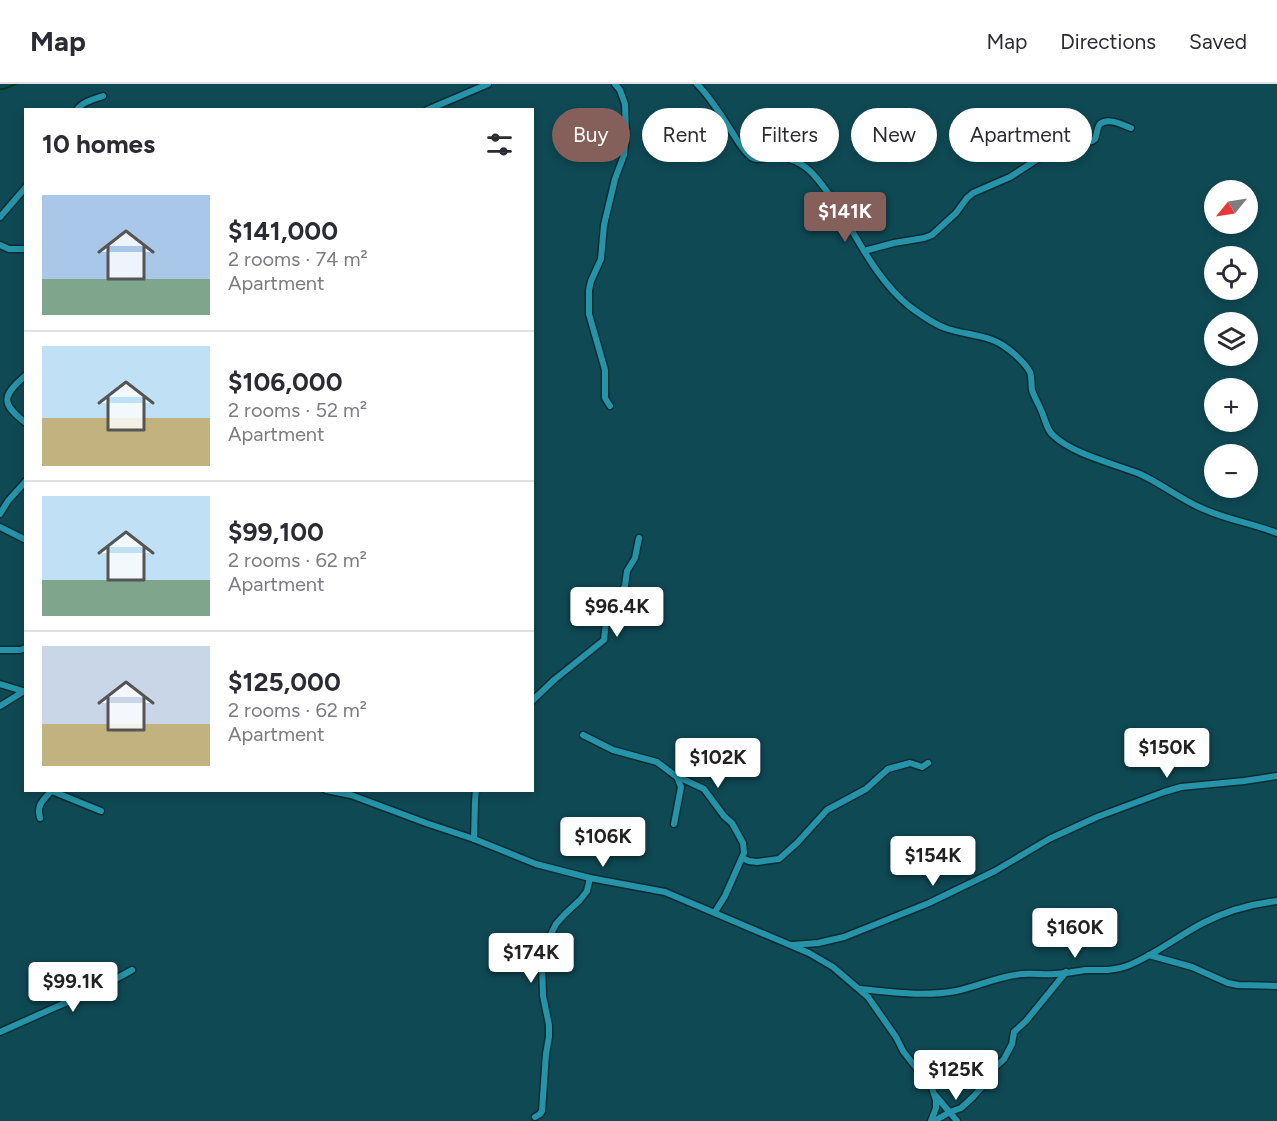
<!DOCTYPE html>
<meta charset="utf-8">
<style>
:root{--surface:#fff;--page:#f2f2f3;--text:#2b2b33;--muted:#7c7c81;--line:#e1e1e2;--accent:#855f5a}
body{margin:0;font-family:Figtree,sans-serif;background:var(--page);color:var(--text);height:100vh;display:flex;flex-direction:column;font-size:22px;white-space:nowrap}
*{box-sizing:border-box;margin:0}
p{font-size:20px;color:var(--muted)}
.icon{flex:none;width:33px;height:33px;fill:none;stroke:currentColor;stroke-width:2;stroke-linecap:round;stroke-linejoin:round}
.map{position:relative;flex:1;overflow:hidden}
.sheet{position:absolute;left:24px;top:24px;width:510px;height:684px;display:flex;flex-direction:column;background:var(--surface);border-radius:0px;box-shadow:0 3px 9px #0003}
.sheet>*{flex:none}
.guide{position:absolute;left:552px;top:24px;width:570px;height:54px;display:flex;gap:12px}
.needle{width:39px;rotate:240deg}
.fabs{position:absolute;left:1204px;top:96px;display:grid;gap:12px}
.fabs a{display:grid;place-items:center;width:54px;height:54px;border-radius:50%;background:var(--surface);box-shadow:0 3px 9px #0003;font-size:30px}
.price{position:absolute;translate:-50% -51px;padding:0 14px;border-radius:6px;background:#fff;color:#222;font-size:20px;line-height:39px;filter:drop-shadow(0 2px 3px #0008)}
.price::after{content:'';position:absolute;left:50%;top:36px;width:18px;height:14px;margin-left:-9px;background:inherit;clip-path:polygon(0 0,100% 0,50% 100%)}
.price.on{background:var(--accent);color:#fff}
ul{padding:0;list-style:none}
li{display:flex;align-items:center;gap:18px;height:150px;padding:0 18px}
li+li{border-top:2px solid var(--line)}
li span{display:grid;place-items:center;flex:none;width:168px;height:120px;border-radius:0px;color:#555}
li>.icon{margin-inline-start:auto}
span .icon{width:72px;height:72px;fill:#fffc;stroke-width:1}
li b{font-size:26px}
h2{display:flex;justify-content:space-between;align-items:center;height:72px;padding:0 18px;font-size:26px}
.pill{padding:0 21px;border-radius:27px;background:var(--surface);box-shadow:0 3px 9px #0003;font-size:21px;line-height:54px}
.pill.on{background:var(--accent);color:#fff}
header{display:flex;align-items:center;gap:36px;box-sizing:border-box;height:84px;padding:0 30px;background:var(--surface);border-bottom:2px solid var(--line)}
header strong{font-size:28px}
nav{display:flex;gap:33px;margin-inline-start:auto;font-size:21px}
.map>svg:first-child{display:block}
</style>
<header>
<strong>Map</strong>
<nav><a>Map</a><a>Directions</a><a>Saved</a></nav>
</header>
<div class="map">
<svg width="1277" height="1037" viewBox="0 0 1277 1037">
<rect width="100%" height="100%" fill="#0f4954"/>
<g fill="none" stroke-linecap="round" stroke-linejoin="round">
<path stroke="#0d361e" stroke-width="2" d="M0 5H4L16 0"/>
<defs>
<g id="street">
<path d="M697 0C711 14 721 31 732 48 737 56 743 67 751 73 757 77 765 74 773 73 788 72 803 79 813 90 850 131 866 187 909 222 921 231 935 241 948 245 967 251 988 251 1004 262 1013 268 1025 279 1030 288 1032 293 1031 300 1032 306 1035 315 1040 322 1043 331 1046 338 1047 346 1053 351 1072 370 1115 380 1140 390 1160 399 1179 414 1199 423 1224 435 1251 439 1277 449"/>
<path d="M77 26C82 18 94 15 103 12"/>
<path d="M427 26 488 0"/>
<path d="M0 133 26 103"/>
<path d="M0 161 9 165H26"/>
<path d="M864 167 894 159 924 154 932 151 956 129 967 114 973 109 1010 93 1044 71 1062 63 1080 58 1092 57 1095 55C1097 51 1097 43 1100 40 1108 33 1123 41 1131 44"/>
<path d="M26 291C2 312 0 319 26 339"/>
<path d="M610 322 605 314V286L589 230V206L591 197 601 175 604 141 615 95 624 71 626 49 625 20 620 6 615 0"/>
<path d="M0 430 8 417 26 397"/>
<path d="M0 443 26 456"/>
<path d="M0 566H20L26 564"/>
<path d="M0 600 23 607"/>
<path d="M532 617 554 596 604 556 607 529 625 502 627 487 635 474 639 454"/>
<path d="M0 622 26 606"/>
<path d="M583 651 613 666 657 678 677 693 685 696 704 705 724 732 732 739 743 759 744 769 725 812 715 828"/>
<path d="M326 706 351 711 426 739 474 755 536 780 590 794 665 808 809 869 833 883 868 913 896 953 903 967 932 1004 936 1016V1024L931 1037"/>
<path d="M52 707 101 727"/>
<path d="M40 734C36 720 44 716 52 706"/>
<path d="M674 740 681 703 677 693"/>
<path d="M474 755 475 717 476 706"/>
<path d="M742 774 749 777 757 778 779 775 797 759 827 726 866 705 888 685 910 679 922 683 928 679"/>
<path d="M793 861 818 859 844 853 929 819 995 787 1049 755 1097 733 1164 708 1181 703 1244 697 1277 692"/>
<path d="M1149 871 1192 883 1228 899 1238 901 1277 902"/>
<path d="M860 905C892 908 924 913 956 907 979 902 999 892 1023 890 1033 889 1044 891 1055 890 1065 890 1076 887 1086 886 1100 886 1114 887 1127 882 1153 872 1178 852 1203 839 1226 827 1251 820 1277 817"/>
<path d="M0 948 103 902 132 886"/>
<path d="M936 1012 957 1037"/>
<path d="M535 1033 540 1030 542 1027 546 970 549 953V941L543 912 542 881 545 866 550 852 556 840 565 830 580 816 587 807 590 794"/>
<path d="M934 1037 950 1028 961 1024 973 1013 981 1004 989 989 1004 975 1012 960 1014 948 1026 937 1066 888"/>
</g>
</defs>
<use href="#street" stroke="#0b2c33" stroke-width="9"/>
<use href="#street" stroke="#2593a8" stroke-width="6"/>
</g>
</svg>
<div class="fabs">
<a><svg class="needle" viewBox="-14 -14 28 28"><path d="M0-13l5 13h-10z" fill="#e53935"/><path d="M0 13l5-13h-10z" fill="#7c7c81"/></svg></a>
<a><svg class="icon" aria-label="locate" viewBox="0 0 24 24"><circle cx="12" cy="12" r="6"/><path d="M12 2v4M12 18v4M2 12h4M18 12h4"/></svg></a>
<a><svg class="icon" aria-label="layers" viewBox="0 0 24 24"><path d="M12 4l9 5-9 5-9-5zM3 14l9 5 9-5"/></svg></a>
<a>+</a>
<a>−</a>
</div>
<b class="price on" style="left:845px;top:159px">$141K</b>
<b class="price" style="left:617px;top:554px">$96.4K</b>
<b class="price" style="left:1167px;top:695px">$150K</b>
<b class="price" style="left:718px;top:705px">$102K</b>
<b class="price" style="left:603px;top:784px">$106K</b>
<b class="price" style="left:933px;top:803px">$154K</b>
<b class="price" style="left:1075px;top:875px">$160K</b>
<b class="price" style="left:531px;top:900px">$174K</b>
<b class="price" style="left:73px;top:929px">$99.1K</b>
<b class="price" style="left:956px;top:1017px">$125K</b>
<div class="guide">
<a class="pill on">Buy</a>
<a class="pill">Rent</a>
<a class="pill">Filters</a>
<a class="pill">New</a>
<a class="pill">Apartment</a>
</div>
<section class="sheet">
<h2>10 homes<svg class="icon" aria-label="filters" viewBox="0 0 24 24"><path d="M4 7h16M4 17h16"/><circle cx="9" cy="7" r="2"/><circle cx="15" cy="17" r="2"/></svg></h2>
<ul>
<li><span style="background:linear-gradient(#a9c7e8 70%,#7fa58c 0)"><svg class="icon" aria-label="home" viewBox="0 0 24 24"><path d="M3 11l9-7 9 7M6 9v11h12V9"/></svg></span><div><b>$141,000</b><p>2 rooms · 74 m²</p><p>Apartment</p></div></li>
<li><span style="background:linear-gradient(#bfe0f5 60%,#c2b280 0)"><svg class="icon" aria-label="home" viewBox="0 0 24 24"><path d="M3 11l9-7 9 7M6 9v11h12V9"/></svg></span><div><b>$106,000</b><p>2 rooms · 52 m²</p><p>Apartment</p></div></li>
<li><span style="background:linear-gradient(#bfe0f5 70%,#7fa58c 0)"><svg class="icon" aria-label="home" viewBox="0 0 24 24"><path d="M3 11l9-7 9 7M6 9v11h12V9"/></svg></span><div><b>$99,100</b><p>2 rooms · 62 m²</p><p>Apartment</p></div></li>
<li><span style="background:linear-gradient(#c9d6e8 65%,#c2b280 0)"><svg class="icon" aria-label="home" viewBox="0 0 24 24"><path d="M3 11l9-7 9 7M6 9v11h12V9"/></svg></span><div><b>$125,000</b><p>2 rooms · 62 m²</p><p>Apartment</p></div></li>
</ul>
</section>
</div>
